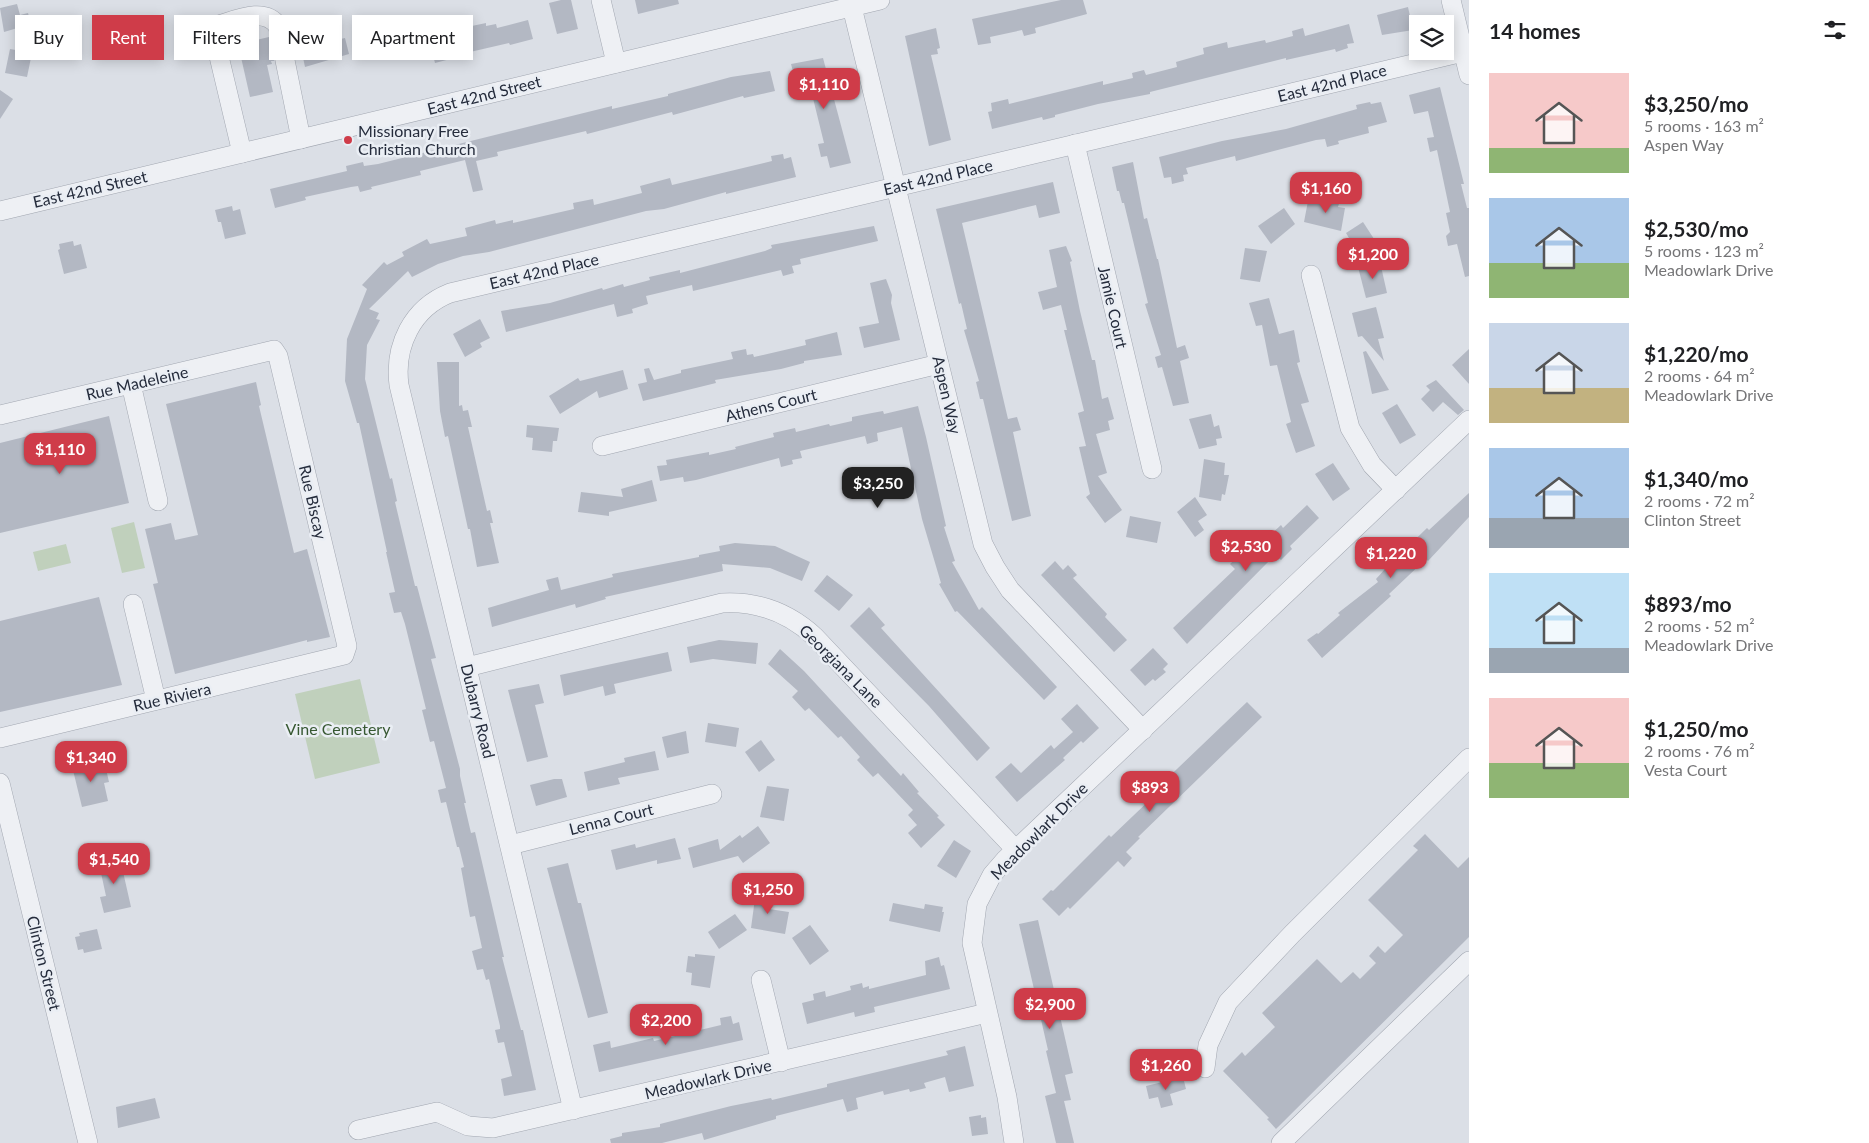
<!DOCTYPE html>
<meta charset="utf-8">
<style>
:root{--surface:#fff;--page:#f6f6f6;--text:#202124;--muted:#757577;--accent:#cf3c49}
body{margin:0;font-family:Lato,sans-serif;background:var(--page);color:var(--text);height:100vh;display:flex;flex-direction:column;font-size:19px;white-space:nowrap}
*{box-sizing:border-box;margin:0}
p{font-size:16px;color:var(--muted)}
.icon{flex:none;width:28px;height:28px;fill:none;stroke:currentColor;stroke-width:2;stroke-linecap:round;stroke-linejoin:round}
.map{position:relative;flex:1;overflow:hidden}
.side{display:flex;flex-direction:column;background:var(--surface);width:400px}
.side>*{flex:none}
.top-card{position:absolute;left:15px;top:15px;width:475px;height:45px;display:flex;gap:10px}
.fabs{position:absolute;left:1409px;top:15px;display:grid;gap:10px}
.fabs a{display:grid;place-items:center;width:45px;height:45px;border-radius:0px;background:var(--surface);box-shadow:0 2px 12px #0003;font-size:25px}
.price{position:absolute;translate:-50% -42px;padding:0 11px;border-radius:10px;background:var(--accent);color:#fff;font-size:16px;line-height:32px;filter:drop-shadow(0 1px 2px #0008)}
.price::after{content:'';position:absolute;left:50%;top:30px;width:15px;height:11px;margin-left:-8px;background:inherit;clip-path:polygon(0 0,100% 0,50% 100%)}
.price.current{background:#222;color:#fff}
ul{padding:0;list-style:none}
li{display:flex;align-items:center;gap:15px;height:125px;padding:0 20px}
li span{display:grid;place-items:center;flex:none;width:140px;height:100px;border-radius:0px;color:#555}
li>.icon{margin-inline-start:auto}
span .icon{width:60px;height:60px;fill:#fffc;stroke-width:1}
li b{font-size:21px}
h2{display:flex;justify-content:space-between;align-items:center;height:60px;padding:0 20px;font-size:21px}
.tag{padding:0 18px;border-radius:0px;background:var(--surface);box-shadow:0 2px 12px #0003;font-size:18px;line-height:45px}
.tag.current{background:var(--accent);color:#fff}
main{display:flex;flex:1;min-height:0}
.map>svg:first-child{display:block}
</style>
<main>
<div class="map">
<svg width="1469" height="1143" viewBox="0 0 1469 1143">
<rect width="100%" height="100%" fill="#dbdfe6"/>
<g fill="#c0d0bc">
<path d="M134 522 145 568 122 573 111 528Z"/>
<path d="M66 544 71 563 38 571 33 552Z"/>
<path d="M360 679 380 763 315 779 295 694Z"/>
</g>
<g fill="#b3b8c3">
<path d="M561 0H571L578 29 557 34 549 3Z"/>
<path d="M635 0H678L679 4 638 14Z"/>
<path d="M1061 0H1083L1087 14 1035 28 1036 33 1024 36 1022 30 990 37 991 43 978 45 972 19Z"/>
<path d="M17 4 20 15 28 13 31 24 4 32 0 8Z"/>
<path d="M1408 7 1413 30 1382 35 1377 15Z"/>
<path d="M402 18 406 36 389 40 391 47 372 51 366 27Z"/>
<path d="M528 20 533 39 510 45 509 43 457 55 458 57 435 63 430 44 468 34 467 27 486 23V26L496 24 497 28Z"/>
<path d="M1349 24 1354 43 1347 44 1348 48 1336 52 1335 49 1286 60V58L1150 92V94L1098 104 1055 115V117L1043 120 1042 117 992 129 988 112 992 111 991 103 1008 99 1009 104 1103 81V85L1133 78 1132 73 1144 70 1146 75 1177 67 1176 62 1204 54 1203 48 1227 42 1228 48 1265 40 1266 43 1293 36 1292 31 1303 28 1305 36Z"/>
<path d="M936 28 940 48 937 49 938 54 931 55 951 140 929 146 905 36Z"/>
<path d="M269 37 274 61H271L272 64 267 65 273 92 250 97 238 44Z"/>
<path d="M345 38 349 54 305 67 301 48Z"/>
<path d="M10 49 32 53 27 77 5 73Z"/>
<path d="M823 58 851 163 830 168 827 156 821 157 818 144 824 143 809 82 797 86 791 64Z"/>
<path d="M770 71 775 91 744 98 743 96 673 115 672 112 587 134 586 131 497 152 498 156 476 161 483 190 473 192 465 160 420 171 421 175 371 187 372 189 360 192 358 186 351 187 305 197 306 200 275 208 270 189 347 171 346 166 363 162 364 166 378 164 612 106V109L668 96V94L731 77Z"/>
<path d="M1440 87 1464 184H1461L1467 208H1469V276L1465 277 1457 244 1448 246 1446 236 1450 232 1446 213 1450 212 1437 150 1430 152 1427 138 1434 137 1428 111 1414 114 1409 95Z"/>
<path d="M0 90 13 99 0 119Z"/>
<path d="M1370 102 1371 104 1381 102 1387 122 1368 127 1369 133 1338 141 1339 144 1327 147 1325 139 1316 140 1236 161 1235 156 1186 168 1188 174 1183 175 1184 181 1172 184 1171 177 1164 178 1159 157 1222 141 1286 129 1357 109 1356 105Z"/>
<path d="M783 154 784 159 791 157 796 177 726 194V192L664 209 646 211 489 252 463 256 438 264 412 277 408 271 369 309 379 313 376 319 380 320 367 345 365 379 390 479 392 478 397 501 395 502 415 586H417L436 658 431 659 460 769V776L466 803H464L471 833 475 832 504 957H502L521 1030H523L536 1090 504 1096 501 1079 512 1076 504 1042 498 1043 495 1030 500 1029V1026L489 979 486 980 483 969 477 970 472 951 482 948 475 916 470 917 461 868 464 867 459 847H457L446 802 441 803 438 790 446 788 434 741 430 742 422 710 426 709 405 624 401 612 394 613 389 593 395 592 386 552H387L359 423H357L345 381 347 339 367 289 362 285 384 262 387 265 404 256 402 252 427 239 430 244 467 236 465 228 495 220 496 224 513 220V223L574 209 573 203 593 199 594 205 642 193 640 186 670 178 672 185 772 161 771 156Z"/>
<path d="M1133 162 1144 219 1147 218 1157 259H1158L1177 348 1185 345 1189 358 1180 361 1189 403 1173 406 1162 367 1158 368 1155 357 1161 355 1145 304 1148 303 1124 203H1122L1119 191H1117L1112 167Z"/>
<path d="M1053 182 1060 213 1039 218 1036 205 962 223 1008 419 1017 417 1021 430 1013 432 1031 516 1012 521 983 399H980L976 382 979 381 964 330 967 329 961 303 959 304 936 209Z"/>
<path d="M1328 198 1340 200 1338 207 1345 208 1341 231 1304 222 1308 201 1327 205Z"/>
<path d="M232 206 233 211 240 209 246 234 225 239 221 222H218L215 210Z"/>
<path d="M1284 208 1295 224 1271 244 1258 226Z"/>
<path d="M1363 222 1376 242 1358 253 1346 233Z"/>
<path d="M874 226 878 241 800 259 801 264 792 266 794 273 783 276 781 270 693 291 692 285 646 296 648 304 632 309 633 313 617 317 614 304 506 332 501 311 550 303 602 288 603 290 623 284 624 287 650 280 649 277 680 270V273L765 251 772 248 771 245Z"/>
<path d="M73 241 74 246 81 244 87 268 64 274 58 250 60 249 59 244Z"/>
<path d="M1066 246 1072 261 1070 262 1080 311 1092 360H1095L1102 399 1108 397 1114 419 1108 421 1110 430 1096 434 1107 473 1098 476 1122 510 1105 523 1086 497 1090 494 1079 447 1086 446 1078 413 1084 411 1064 330H1067L1061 305 1043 310 1038 292 1057 287 1049 250Z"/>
<path d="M1245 248 1267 251 1260 282 1240 279Z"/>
<path d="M1380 262 1387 293 1366 298 1358 267Z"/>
<path d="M886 279 892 295 891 303 900 340 864 348 859 327 879 323 870 283Z"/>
<path d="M1269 298 1279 334 1294 330 1300 362 1297 363 1309 402 1301 404 1315 446 1296 453 1286 424 1291 422 1277 365 1270 366 1262 325 1256 326 1249 303Z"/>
<path d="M1376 307 1384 338 1378 339 1384 361 1362 336 1358 337 1352 313Z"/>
<path d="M480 319 490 338 480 343 482 347 465 357 453 334Z"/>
<path d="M837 332 842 355 804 361V363L781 369 715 380 716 383 643 401 638 384 647 382 644 369 649 368 654 380 681 373V370L733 359 731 352 746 349 747 355 753 354 754 357 806 345 805 340Z"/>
<path d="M1469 349V384L1452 365Z"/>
<path d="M1366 351 1389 390 1372 394 1363 352Z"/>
<path d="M437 362H459V406L462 405 463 411 468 410 472 427H468L487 511 490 510 493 523H490L499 563 477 567 470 529H468L448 436 445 437 440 411Z"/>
<path d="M623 370 628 389 599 398 597 391 560 414 549 396 578 378 580 381Z"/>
<path d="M1436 380 1464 410 1458 415 1443 402 1433 412 1421 399 1430 390 1426 386Z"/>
<path d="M256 382 261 405 259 406 294 553 307 549 330 637 307 642V640L175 674 153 584 158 583 145 529 171 523 175 540 198 535 166 404Z"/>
<path d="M1397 404 1416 435 1400 444 1382 413Z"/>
<path d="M918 406 926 437 946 526 944 527 955 561 952 562 979 610 982 607 1057 687 1044 700 957 611 955 612 939 584 941 583 922 519 902 427 877 433 878 441 867 444 865 436 800 451 802 458 792 460 793 464 781 467 779 458 696 480 684 482 683 477 660 481 657 466 667 465 666 460 709 452V455L736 449 735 447 774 437 773 433 795 428 796 432 829 424 830 426 852 421V417L872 413 883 411 884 414Z"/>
<path d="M1211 414 1214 427 1219 425 1222 438 1216 439 1217 445 1199 449 1189 419Z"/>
<path d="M109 416 129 503 0 533V443Z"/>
<path d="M527 425 559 428 557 441H553L552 452 532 450 533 438 526 437Z"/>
<path d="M1204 459 1225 463 1224 475H1229L1225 495 1222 494 1221 501 1199 497Z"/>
<path d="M1333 463 1350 489 1333 501 1315 474Z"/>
<path d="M652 480 657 501 609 512V516L578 512 581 492 623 497 621 489Z"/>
<path d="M1469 493V517L1428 561 1426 559 1389 594 1391 596 1322 658 1307 640 1317 633 1318 634 1340 615 1338 613 1378 582 1376 579 1385 569 1427 528 1429 530Z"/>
<path d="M1195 497 1207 515 1198 521 1204 530 1195 537 1177 512Z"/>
<path d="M1307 505 1319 518 1290 546 1292 549 1281 560 1278 557 1272 562 1270 560 1187 644 1173 628 1235 569 1230 564 1242 553 1240 551 1259 534 1265 540 1281 525 1283 528Z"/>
<path d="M1130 516 1161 522 1157 543 1126 537Z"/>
<path d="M735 543 775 546 810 562 802 581 770 568 722 564 723 571 605 597 606 599 576 608 575 604 492 627 488 608 549 590 546 580 558 577 561 590 613 577 612 574 699 557V555L720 551 719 546Z"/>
<path d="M1055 561 1063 570 1068 565 1077 575 1073 578 1107 614 1105 617 1127 640 1114 652 1041 575Z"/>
<path d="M827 575 853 595 839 611 814 591Z"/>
<path d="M99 597 122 685 0 712V621Z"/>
<path d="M869 607 885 625 881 628 990 748 977 761 929 706 850 626Z"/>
<path d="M719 640 758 643 756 664 713 659 690 663 687 647Z"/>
<path d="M1153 648 1168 664 1163 669 1166 672 1155 681 1153 679 1145 686 1130 670Z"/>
<path d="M780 649 804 671 901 776 903 773 919 792 917 793 939 816 937 817 945 825 921 848 908 833 917 825 908 815 913 810 878 773 873 777 857 760 860 757 841 736 838 738 809 708 805 711 792 697 798 691 768 664Z"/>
<path d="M668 652 672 671 614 684 616 693 605 696 603 686 564 696 560 675Z"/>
<path d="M539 684 544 703 535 705 548 757 527 762 508 690Z"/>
<path d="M1247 702 1262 717 1138 837 1140 838 1126 852 1132 858 1124 867 1118 861 1070 909 1068 907 1059 916 1042 899 1051 890 1053 891 1109 835 1111 837 1156 794 1154 791Z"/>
<path d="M1077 704 1099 728 1083 743 1081 741 1063 758 1065 760 1017 802 995 777 1011 763 1021 773 1051 745 1054 749 1073 732 1061 719Z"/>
<path d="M708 723 739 728 736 747 705 742Z"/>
<path d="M686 731 689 753 667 758 662 737Z"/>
<path d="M761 740 775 760 759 772 745 752Z"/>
<path d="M655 751 659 770 618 778 620 784 588 791 584 772 625 762 624 758Z"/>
<path d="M99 760 101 770 106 769 109 782 104 783 108 801 82 807 72 766Z"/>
<path d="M554 779H562L567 797 536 806 530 785Z"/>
<path d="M767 786 789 789 784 821 760 817Z"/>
<path d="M758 826 770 843 743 863 738 856 693 868 688 848 718 839 720 850 740 835 742 838Z"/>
<path d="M1425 834 1458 868 1469 857V937L1276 1129 1267 1119 1269 1118 1223 1071 1242 1052 1245 1056 1275 1027 1262 1013 1317 959 1341 983 1353 972 1360 979 1376 963 1369 956 1378 946 1385 953 1403 935 1368 900 1418 850 1413 846Z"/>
<path d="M675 838 681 859 657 864V860L616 870 611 850 635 844 636 848Z"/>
<path d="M954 840 971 851 956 878 937 866Z"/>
<path d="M119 854 131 907 104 913 100 897 106 896 98 859Z"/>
<path d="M568 863 578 903H581L608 1013 588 1018 547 868Z"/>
<path d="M756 891 771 893 769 909 789 912 785 934 751 928Z"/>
<path d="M893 903 924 909 925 904 943 907 942 912H944L940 932 889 921Z"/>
<path d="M735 914 747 930 719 949 708 932Z"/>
<path d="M1038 920 1073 1073 1065 1075 1071 1100 1064 1101 1074 1143H1056L1045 1096 1056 1093 1046 1051 1048 1050 1019 924Z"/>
<path d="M810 925 829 951 810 965 792 938Z"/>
<path d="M97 929 102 949 84 953 83 949 78 950 75 937 80 936 79 933Z"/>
<path d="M695 954 715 956 710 988 691 985 692 973 686 972 688 956 695 957Z"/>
<path d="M939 957 941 966 944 965 950 989 874 1007 875 1012 855 1017 854 1012 807 1024 802 1003 814 1000 813 994 825 991 826 997 851 990 850 986 862 983 863 988 869 986V989L926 975 925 961Z"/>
<path d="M731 1016 733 1024 739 1022 743 1040 599 1072 593 1045 610 1041 611 1048 653 1038 654 1041 721 1025 720 1018Z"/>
<path d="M965 1046 974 1086 949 1092 945 1077 924 1083 926 1088 910 1092 909 1089 884 1095 883 1091 856 1098 858 1109 847 1112 843 1099 776 1116V1119L704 1140 702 1133 662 1143H611L610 1139 622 1136V1133L660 1127V1124L731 1106 771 1098 772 1100 827 1087V1084L948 1055 946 1051Z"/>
<path d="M1183 1077 1186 1089 1170 1094 1173 1105 1161 1108 1158 1097 1149 1099 1146 1086Z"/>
<path d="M155 1098 160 1118 118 1128 116 1107Z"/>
<path d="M981 1115V1118L986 1117 988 1134 972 1136 969 1117Z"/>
</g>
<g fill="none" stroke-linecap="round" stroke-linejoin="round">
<defs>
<g id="minor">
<path d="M601 0 616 63"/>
<path d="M1451 0 1469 75"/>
<path d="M852 7 983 544 995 567 1010 590 1143 730"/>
<path d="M1075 144 1152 469"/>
<path d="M242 153 212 27C232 22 264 5 278 26L301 139"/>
<path d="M0 211 880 0"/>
<path d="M1311 275 1350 428 1372 465 1396 490"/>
<path d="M131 384 158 501"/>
<path d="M0 415 274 350 278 356 347 646 344 655 0 738"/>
<path d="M602 446 939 364"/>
<path d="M133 604 156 700"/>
<path d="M467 667 722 603C758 601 788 612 815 637L1016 850"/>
<path d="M0 783 88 1143"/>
<path d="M510 845 712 794"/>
<path d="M761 980 781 1062"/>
<path d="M1205 1068 1208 1045 1228 1002 1292 934 1469 758"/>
<path d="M573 1110 399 385C394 346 412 308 450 293L1463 52"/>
<path d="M358 1130 437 1112 468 1126 493 1128 987 1013"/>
<path d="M1014 1143 1007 1097 972 943 977 904 992 875 1005 860 1469 420"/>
<path d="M1281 1143 1469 961"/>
</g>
</defs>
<use href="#minor" stroke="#a1a6b0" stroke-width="20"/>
<use href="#minor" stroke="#eef0f4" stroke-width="19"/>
</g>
<circle fill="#cf3c49" stroke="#eaeef4" stroke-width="2" cx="348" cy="140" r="5"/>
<g text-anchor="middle" stroke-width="5" stroke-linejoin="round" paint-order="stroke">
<g font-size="16" fill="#252c3c" stroke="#eaeef4">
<text transform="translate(1332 83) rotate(-14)" y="6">East 42nd Place</text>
<text transform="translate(484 95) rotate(-14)" y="6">East 42nd Street</text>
<text transform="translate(938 177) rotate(-13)" y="6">East 42nd Place</text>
<text transform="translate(90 189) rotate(-13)" y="6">East 42nd Street</text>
<text transform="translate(544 271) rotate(-13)" y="6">East 42nd Place</text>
<text transform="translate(1113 307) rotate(77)" y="6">Jamie Court</text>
<text transform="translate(137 383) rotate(-13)" y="6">Rue Madeleine</text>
<text transform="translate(947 395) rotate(77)" y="6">Aspen Way</text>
<text transform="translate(771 405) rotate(-14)" y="6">Athens Court</text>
<text transform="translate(313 502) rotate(77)" y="6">Rue Biscay</text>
<text transform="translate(841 666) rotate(45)" y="6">Georgiana Lane</text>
<text transform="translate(172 697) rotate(-13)" y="6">Rue Riviera</text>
<text transform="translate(478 711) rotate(76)" y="6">Dubarry Road</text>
<text transform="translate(611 819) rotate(-14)" y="6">Lenna Court</text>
<text transform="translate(1039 831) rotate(-45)" y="6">Meadowlark Drive</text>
<text transform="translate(44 963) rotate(76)" y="6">Clinton Street</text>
<text transform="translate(708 1079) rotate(-13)" y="6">Meadowlark Drive</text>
</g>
<g font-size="16" fill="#252c3c" stroke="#eaeef4" text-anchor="start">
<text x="358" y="137">Missionary Free<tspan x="358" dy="18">Christian Church</tspan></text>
</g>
<g font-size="16" fill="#375832" stroke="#eaeef4">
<text x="338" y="735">Vine Cemetery</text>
</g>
</g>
</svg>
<div class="fabs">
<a><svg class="icon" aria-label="layers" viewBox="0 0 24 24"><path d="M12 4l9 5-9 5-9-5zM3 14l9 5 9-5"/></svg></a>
</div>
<b class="price" style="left:824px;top:110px">$1,110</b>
<b class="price" style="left:1326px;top:214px">$1,160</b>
<b class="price" style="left:1373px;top:280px">$1,200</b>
<b class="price" style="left:60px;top:475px">$1,110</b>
<b class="price current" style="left:878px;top:509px">$3,250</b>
<b class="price" style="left:1246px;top:572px">$2,530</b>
<b class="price" style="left:1391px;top:579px">$1,220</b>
<b class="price" style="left:91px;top:783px">$1,340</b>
<b class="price" style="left:1150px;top:813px">$893</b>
<b class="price" style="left:114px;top:885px">$1,540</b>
<b class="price" style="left:768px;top:915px">$1,250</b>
<b class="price" style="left:1050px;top:1030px">$2,900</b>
<b class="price" style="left:666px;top:1046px">$2,200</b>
<b class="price" style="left:1166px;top:1091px">$1,260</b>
<div class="top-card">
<a class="tag">Buy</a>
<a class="tag current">Rent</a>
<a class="tag">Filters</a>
<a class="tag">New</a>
<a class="tag">Apartment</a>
</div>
</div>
<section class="side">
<h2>14 homes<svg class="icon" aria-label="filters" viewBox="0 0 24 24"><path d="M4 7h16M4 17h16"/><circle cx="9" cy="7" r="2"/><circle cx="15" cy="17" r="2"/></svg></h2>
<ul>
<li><span style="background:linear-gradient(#f6c9c9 75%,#8fb573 0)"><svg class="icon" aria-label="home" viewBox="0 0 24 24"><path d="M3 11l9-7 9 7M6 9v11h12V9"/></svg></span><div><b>$3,250/mo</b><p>5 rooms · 163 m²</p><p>Aspen Way</p></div></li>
<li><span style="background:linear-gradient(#a9c7e8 65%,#8fb573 0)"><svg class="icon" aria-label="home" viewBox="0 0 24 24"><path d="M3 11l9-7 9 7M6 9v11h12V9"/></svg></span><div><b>$2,530/mo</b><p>5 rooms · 123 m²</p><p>Meadowlark Drive</p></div></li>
<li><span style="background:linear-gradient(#c9d6e8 65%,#c2b280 0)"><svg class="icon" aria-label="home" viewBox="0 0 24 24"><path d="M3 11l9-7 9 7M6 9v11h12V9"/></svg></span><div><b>$1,220/mo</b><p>2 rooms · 64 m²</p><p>Meadowlark Drive</p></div></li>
<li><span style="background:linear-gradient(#a9c7e8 70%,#9aa5b1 0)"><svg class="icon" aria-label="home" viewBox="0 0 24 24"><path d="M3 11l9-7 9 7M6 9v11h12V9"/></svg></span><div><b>$1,340/mo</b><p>2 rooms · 72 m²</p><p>Clinton Street</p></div></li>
<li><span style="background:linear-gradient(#bfe0f5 75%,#9aa5b1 0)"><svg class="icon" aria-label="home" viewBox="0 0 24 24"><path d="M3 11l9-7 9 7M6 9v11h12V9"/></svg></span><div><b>$893/mo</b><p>2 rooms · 52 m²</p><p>Meadowlark Drive</p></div></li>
<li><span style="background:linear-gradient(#f6c9c9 65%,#8fb573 0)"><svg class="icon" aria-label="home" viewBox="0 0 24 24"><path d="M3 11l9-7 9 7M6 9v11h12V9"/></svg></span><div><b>$1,250/mo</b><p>2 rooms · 76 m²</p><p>Vesta Court</p></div></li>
</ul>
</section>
</main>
